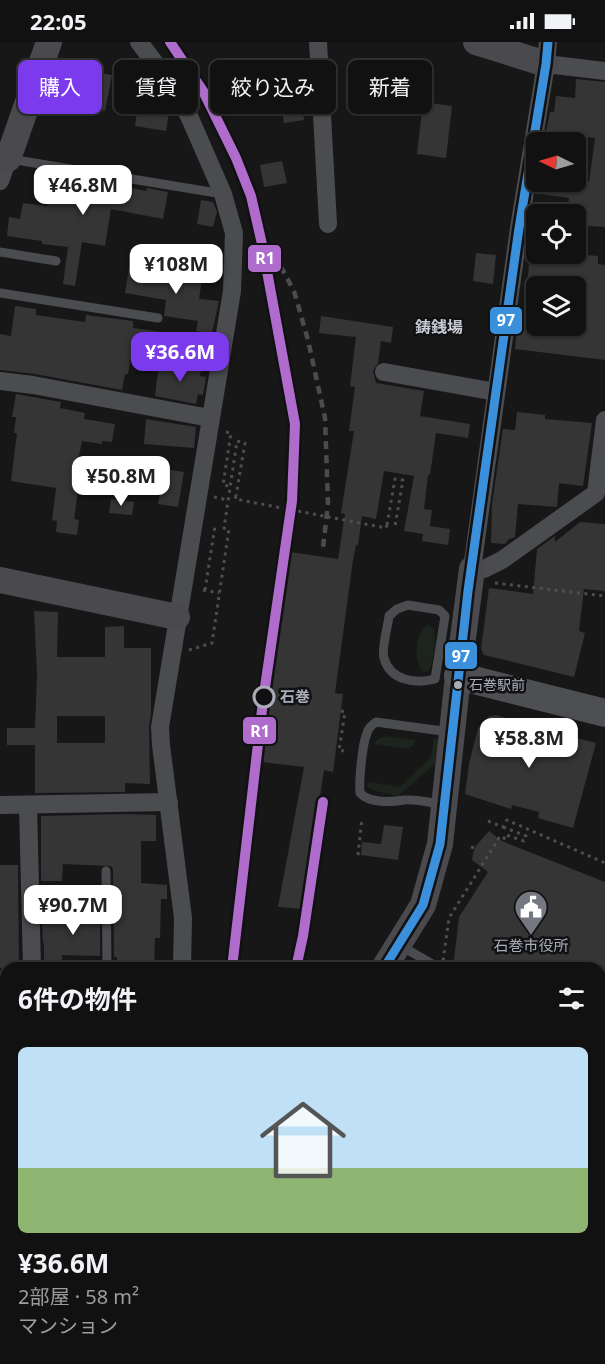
<!DOCTYPE html>
<html lang="ja">
<meta charset="utf-8">
<style>
:root{--surface:#111;--page:#1a1a1a;--text:#f1f3f6;--muted:#9c9d9f;--line:#303131;--accent:#7c3aed}
body{margin:0;font-family:"Noto Sans","Noto Sans JP",sans-serif;background:var(--page);color:var(--text);height:100vh;display:flex;flex-direction:column;font-size:22px;white-space:nowrap}
*{box-sizing:border-box;margin:0}
p{font-size:20px;color:var(--muted)}
.icon{flex:none;width:33px;height:33px;fill:none;stroke:currentColor;stroke-width:2;stroke-linecap:round;stroke-linejoin:round}
.map{position:relative;flex:1;overflow:hidden}
.details{position:absolute;left:0px;top:920px;width:606px;height:404px;display:flex;flex-direction:column;background:var(--surface);border-radius:18px 18px 0 0;box-shadow:0 2px 4px #0004,0 0 0 2px var(--line)}
.details>*{flex:none}
.top-card{position:absolute;left:18px;top:18px;width:570px;height:54px;display:flex;gap:12px}
.needle{width:39px;rotate:275deg}
.controls{position:absolute;left:526px;top:90px;display:grid;gap:12px}
.controls a{display:grid;place-items:center;width:60px;height:60px;border-radius:9px;background:var(--surface);box-shadow:0 2px 4px #0004,0 0 0 2px var(--line);font-size:30px}
.price{position:absolute;translate:-50% -51px;padding:0 14px;border-radius:12px;background:#fff;color:#222;font-size:20px;line-height:39px;filter:drop-shadow(0 2px 3px #0008)}
.price::after{content:'';position:absolute;left:50%;top:36px;width:18px;height:14px;margin-left:-9px;background:inherit;clip-path:polygon(0 0,100% 0,50% 100%)}
.price.current{background:var(--accent);color:#fff}
ul{padding:0;list-style:none}
li{display:grid;align-content:center;gap:12px;height:318px;padding:0 18px}
li span{display:grid;place-items:center;height:186px;border-radius:9px;color:#555}
li>.icon{margin-inline-start:auto}
span .icon{width:108px;height:108px;fill:#fffc;stroke-width:1}
li b{font-size:26px}
h2{display:flex;justify-content:space-between;align-items:center;height:72px;padding:0 18px;font-size:26px}
.tag{padding:0 21px;border-radius:9px;background:var(--surface);box-shadow:0 2px 4px #0004,0 0 0 2px var(--line);font-size:21px;line-height:54px}
.tag.current{background:var(--accent);color:#fff}
.status{display:flex;justify-content:space-between;align-items:center;height:42px;padding:0 30px;background:var(--surface);direction:ltr}
.status svg{height:16px;fill:currentColor}
.map>svg:first-child{display:block}
</style>
<div class="status"><b>22:05</b><svg viewBox="0 0 49 12"><path d="M0 12V9h3v3zM5 12V6h3v6zM10 12V3h3v9zM15 12V0h3v12zM26 1h20v11H26zM47 4h2v5h-2z"/></svg></div>
<div class="map">
<svg width="605" height="1322" viewBox="0 0 605 1322">
<rect width="100%" height="100%" fill="#171717"/>
<g fill="#1d241e">
<path d="M428 583 434 586C436 598 434 618 429 629L424 630C412 620 415 590 428 583Z"/>
<path d="M386 694 415 698 414 703 408 707 373 702 380 696Z"/>
<path d="M434 696 440 697 435 722 398 754 376 749 368 745 367 742 370 740 400 745 431 715Z"/>
</g>
<g fill="#353536" fill-rule="evenodd">
<path d="M280 20H296L304 78 284 81 279 48Z"/>
<path d="M397 20 417 23 413 49 391 46Z"/>
<path d="M82 28 112 33 105 69 75 64Z"/>
<path d="M576 37 605 40V185L576 183V172H567L569 156 540 152 542 140H589L595 96 546 90 550 70H554L556 54 575 56Z"/>
<path d="M140 49 164 53 170 63 166 89 135 84Z"/>
<path d="M423 60 452 64 446 116 417 112Z"/>
<path d="M282 119 287 141 264 145 260 123Z"/>
<path d="M68 136 106 140 146 149 147 146 168 150 163 177 111 167 105 204 82 200 75 244 63 242 68 205 42 202V199L7 194 9 175 20 177 23 161 47 164 48 159 57 161 61 138 68 139Z"/>
<path d="M201 158 213 160 217 170 213 185 197 182Z"/>
<path d="M476 211 496 213 493 242 473 239Z"/>
<path d="M530 212H585V213L598 214V222L605 223V318L515 307 518 273 537 275V284H576V244H527Z"/>
<path d="M129 226 169 232 170 226 203 230 199 257 219 259 212 291 196 289 198 279 164 274 166 258 125 251Z"/>
<path d="M15 264 36 267V273L85 280 86 273 133 279V286L169 291 166 319 131 315 128 332H125L122 348 35 332 0 328V292L11 294Z"/>
<path d="M321 274 393 285 391 301 381 299 378 321 373 329 376 341 424 349 420 374 470 382 468 396 436 391 430 433H428L424 467 432 468 430 484 450 487 448 503 422 499 423 492 404 489 414 434 384 429 376 477 362 474 358 503H356L353 518 335 651 343 652 333 730 324 728 303 867 278 865 304 725 262 720 290 510 338 517 345 472 341 471 354 389H349L355 345 350 344 356 295 319 291Z"/>
<path d="M159 321 201 328 200 334 206 335 203 353 198 352 196 362 155 354Z"/>
<path d="M16 352 61 360 60 366 85 371 84 377 115 382 112 400 102 399V402L82 399 75 434 80 435 74 477 79 478 77 493 56 490 57 479 52 478 56 446 11 439 17 391H14L16 375H12Z"/>
<path d="M517 370 545 373V377L592 381 583 444 559 441 557 465 518 462 515 495 509 497 505 502 491 501 492 462 503 387 515 388Z"/>
<path d="M146 377 196 385 194 406 144 402Z"/>
<path d="M164 427 184 430 178 465 158 462Z"/>
<path d="M111 457 134 460 132 473 109 471Z"/>
<path d="M580 480 605 482V549L584 547 579 589 585 591 574 635 484 613 481 607 489 546 533 552 537 507 555 494V500Z"/>
<path d="M34 569 58 570 57 615H105V585L124 584V606H151V672L149 685 150 742 125 741V750L35 751V703H7V686H35L37 632ZM57 674H105V701H57Z"/>
<path d="M496 673 556 691 596 701 573 786 538 776 539 770 512 763 511 767 465 752 469 722 478 686 488 675Z"/>
<path d="M125 772 156 773V799H141V841L167 843V857H161L160 896H155L154 926H140V921L117 920V915H114L113 827 111 824 63 822 62 839H41V774Z"/>
<path d="M384 783 403 785 398 818 361 813 362 800 381 802Z"/>
<path d="M489 789 502 799 605 840V926H453L459 875 488 830 472 818 473 812 475 805Z"/>
<path d="M0 823H18L19 926H0Z"/>
<path d="M72 862H100V914L62 913V924L44 926V901H43L42 881 71 882Z"/>
</g>
<g fill="none" stroke-linecap="round" stroke-linejoin="round">
<g stroke="#4d4e52" stroke-width="3" stroke-dasharray="3 4.5" stroke-linecap="butt">
<path d="M226 390 231 391 223 443 229 444"/>
<path d="M214 455 228 458"/>
<path d="M387 483 395 437 403 438 395 484"/>
<path d="M495 541 605 554"/>
<path d="M203 548 219 551"/>
<path d="M205 548 215 484"/>
<path d="M189 608 212 601 229 487 224 486 237 399 245 401 236 454"/>
<path d="M341 669 345 670 339 708 344 709"/>
<path d="M488 779 503 785 507 778 605 821"/>
<path d="M503 785 526 794 524 799 506 793"/>
<path d="M471 805 474 806"/>
<path d="M358 813 362 776"/>
</g>
<g stroke="#4b4c50" stroke-width="9">
<path d="M128 35 167 41"/>
<path d="M10 117 223 152"/>
<path d="M0 210 56 219"/>
<path d="M0 251 158 276"/>
<path d="M408 563 439 568 445 574 435 637C416 642 390 639 384 616 381 607 388 584 389 574L397 567Z"/>
<path d="M442 762C431 761 416 757 405 758 391 760 370 762 360 751 359 738 362 703 367 691 368 686 372 683 376 680L450 690"/>
<path d="M106 829 107 926"/>
<path d="M401 904 439 926"/>
</g>
<g stroke="#4b4c50" stroke-width="18">
<path d="M139 0 170 41 189 74 223 152 234 191 232 249 160 685 161 703 183 876 182 926"/>
<path d="M318 0 328 182"/>
<path d="M548 0 546 22 519 186 472 527H484L502 518 596 451 605 378"/>
<path d="M546 22 605 29"/>
<path d="M0 139 8 117"/>
<path d="M384 330 496 350"/>
<path d="M0 339 33 343 210 376"/>
<path d="M0 763 169 760"/>
<path d="M28 763 32 926"/>
<path d="M0 966H6"/>
<path d="M0 1145 6 1157"/>
<path d="M600 1248 605 1240"/>
<path d="M6 1322V1317"/>
<path d="M99 1322 101 1317"/>
<path d="M552 1322 555 1317"/>
</g>
<g stroke="#4a4a4e" stroke-width="26">
<path d="M476 0 546 22"/>
<path d="M8 117 49 0"/>
<path d="M0 538 177 575"/>
<path d="M384 926 423 863 440 802 458 634 472 527"/>
<path d="M190 1322 193 1317"/>
</g>
<path stroke="#4d4f52" stroke-width="28" d="M458 634 605 671"/>
<g stroke="#4e4e51" stroke-width="33">
<path d="M600 1068 605 1060"/>
<path d="M440 1322 443 1317"/>
</g>
<g stroke="#4b4c4f" stroke-width="4.5" stroke-dasharray="8 6" stroke-linecap="butt">
<path d="M251 154 262 202"/>
<path d="M274 212 294 249 308 298 325 376 328 462 323 506"/>
</g>
<g stroke="#4d4e52" stroke-width="3" stroke-dasharray="3 4.5" stroke-linecap="butt">
<path d="M236 454 235 457 386 486 387 483"/>
<path d="M442 926 449 876 499 796 503 798 506 793"/>
</g>
<defs>
<path id="bus-1" d="M384 926 423 863 440 802 468 549 519 186 546 22 548 0"/>
</defs>
<use href="#bus-1" stroke="#111113" stroke-width="14"/>
<use href="#bus-1" stroke="#3a90db" stroke-width="9"/>
<defs>
<g id="rail-1">
<path d="M170 0 203 49 236 116 251 154 262 202 295 382 292 459 263 659 232 926"/>
<path d="M296 926 303 894 323 760"/>
</g>
</defs>
<use href="#rail-1" stroke="#111113" stroke-width="15"/>
<use href="#rail-1" stroke="#b06ccc" stroke-width="10"/>
</g>
<defs>
<symbol id="civic-pin" viewBox="-11 -11 22 30"><path d="M0 17L-7.5 6A9.5 9.5 0 1 1 7.5 6Z" fill="#757880" stroke="#111113"/><path d="M-.6-6.5H3V-4.5H.6V-3L4-1V1h2V6H-6V1h2V-1L-.6-3ZM-1.2 2.5V6h2.4V2.5Z" fill="#fff"/></symbol>
</defs>
<g fill-rule="evenodd">
<use href="#civic-pin" x="512" y="846" width="38" height="52"/>
</g>
<circle fill="#a8adb8" stroke="#111113" stroke-width="2" cx="458" cy="643" r="5"/>
<circle fill="#111113" stroke="#a8adb8" stroke-width="3" cx="264" cy="655" r="10"/>
<g text-anchor="middle" stroke-width="5" stroke-linejoin="round" paint-order="stroke">
<g font-size="14" fill="#a8adb8" stroke="#111113" text-anchor="start">
<text x="469" y="648">石巻駅前</text>
</g>
<g font-size="15" font-weight="bold" fill="#a8adb8" stroke="#111113" text-anchor="start">
<text x="280" y="660">石巻</text>
</g>
<g font-size="15" fill="#a8adb8" stroke="#111113">
<text x="531" y="909">石巻市役所</text>
</g>
<g font-size="16" font-weight="bold" fill="#c9ccd4" stroke="#111113">
<text x="439" y="291">鋳銭場</text>
</g>
</g>
<g stroke="#111113" stroke-width="2">
<rect x="247" y="202" width="35" height="29" rx="6" fill="#b06ccc"/>
<rect x="489" y="264" width="34" height="29" rx="6" fill="#3a90db"/>
<rect x="444" y="599" width="34" height="29" rx="6" fill="#3a90db"/>
<rect x="242" y="674" width="35" height="29" rx="6" fill="#b06ccc"/>
</g>
<g font-size="16" text-anchor="middle" font-weight="bold" fill="#fff">
<text x="265" y="222">R1</text>
<text x="506" y="284">97</text>
<text x="461" y="620">97</text>
<text x="260" y="695">R1</text>
</g>
</svg>
<div class="controls">
<a><svg class="needle" viewBox="-14 -14 28 28"><path d="M0-13l5 13h-10z" fill="#e53935"/><path d="M0 13l5-13h-10z" fill="#9c9d9f"/></svg></a>
<a><svg class="icon" aria-label="locate" viewBox="0 0 24 24"><circle cx="12" cy="12" r="6"/><path d="M12 2v4M12 18v4M2 12h4M18 12h4"/></svg></a>
<a><svg class="icon" aria-label="layers" viewBox="0 0 24 24"><path d="M12 4l9 5-9 5-9-5zM3 14l9 5 9-5"/></svg></a>
</div>
<b class="price" style="left:83px;top:174px">¥46.8M</b>
<b class="price" style="left:176px;top:253px">¥108M</b>
<b class="price current" style="left:180px;top:341px">¥36.6M</b>
<b class="price" style="left:121px;top:465px">¥50.8M</b>
<b class="price" style="left:529px;top:727px">¥58.8M</b>
<b class="price" style="left:73px;top:894px">¥90.7M</b>
<div class="top-card">
<a class="tag current">購入</a>
<a class="tag">賃貸</a>
<a class="tag">絞り込み</a>
<a class="tag">新着</a>
</div>
<section class="details">
<h2>6件の物件<svg class="icon" aria-label="filters" viewBox="0 0 24 24"><path d="M4 7h16M4 17h16"/><circle cx="9" cy="7" r="2"/><circle cx="15" cy="17" r="2"/></svg></h2>
<ul>
<li><span style="background:linear-gradient(#bfe0f5 65%,#8fb573 0)"><svg class="icon" aria-label="home" viewBox="0 0 24 24"><path d="M3 11l9-7 9 7M6 9v11h12V9"/></svg></span><div><b>¥36.6M</b><p>2部屋 · 58 m²</p><p>マンション</p></div></li>
</ul>
</section>
</div>
